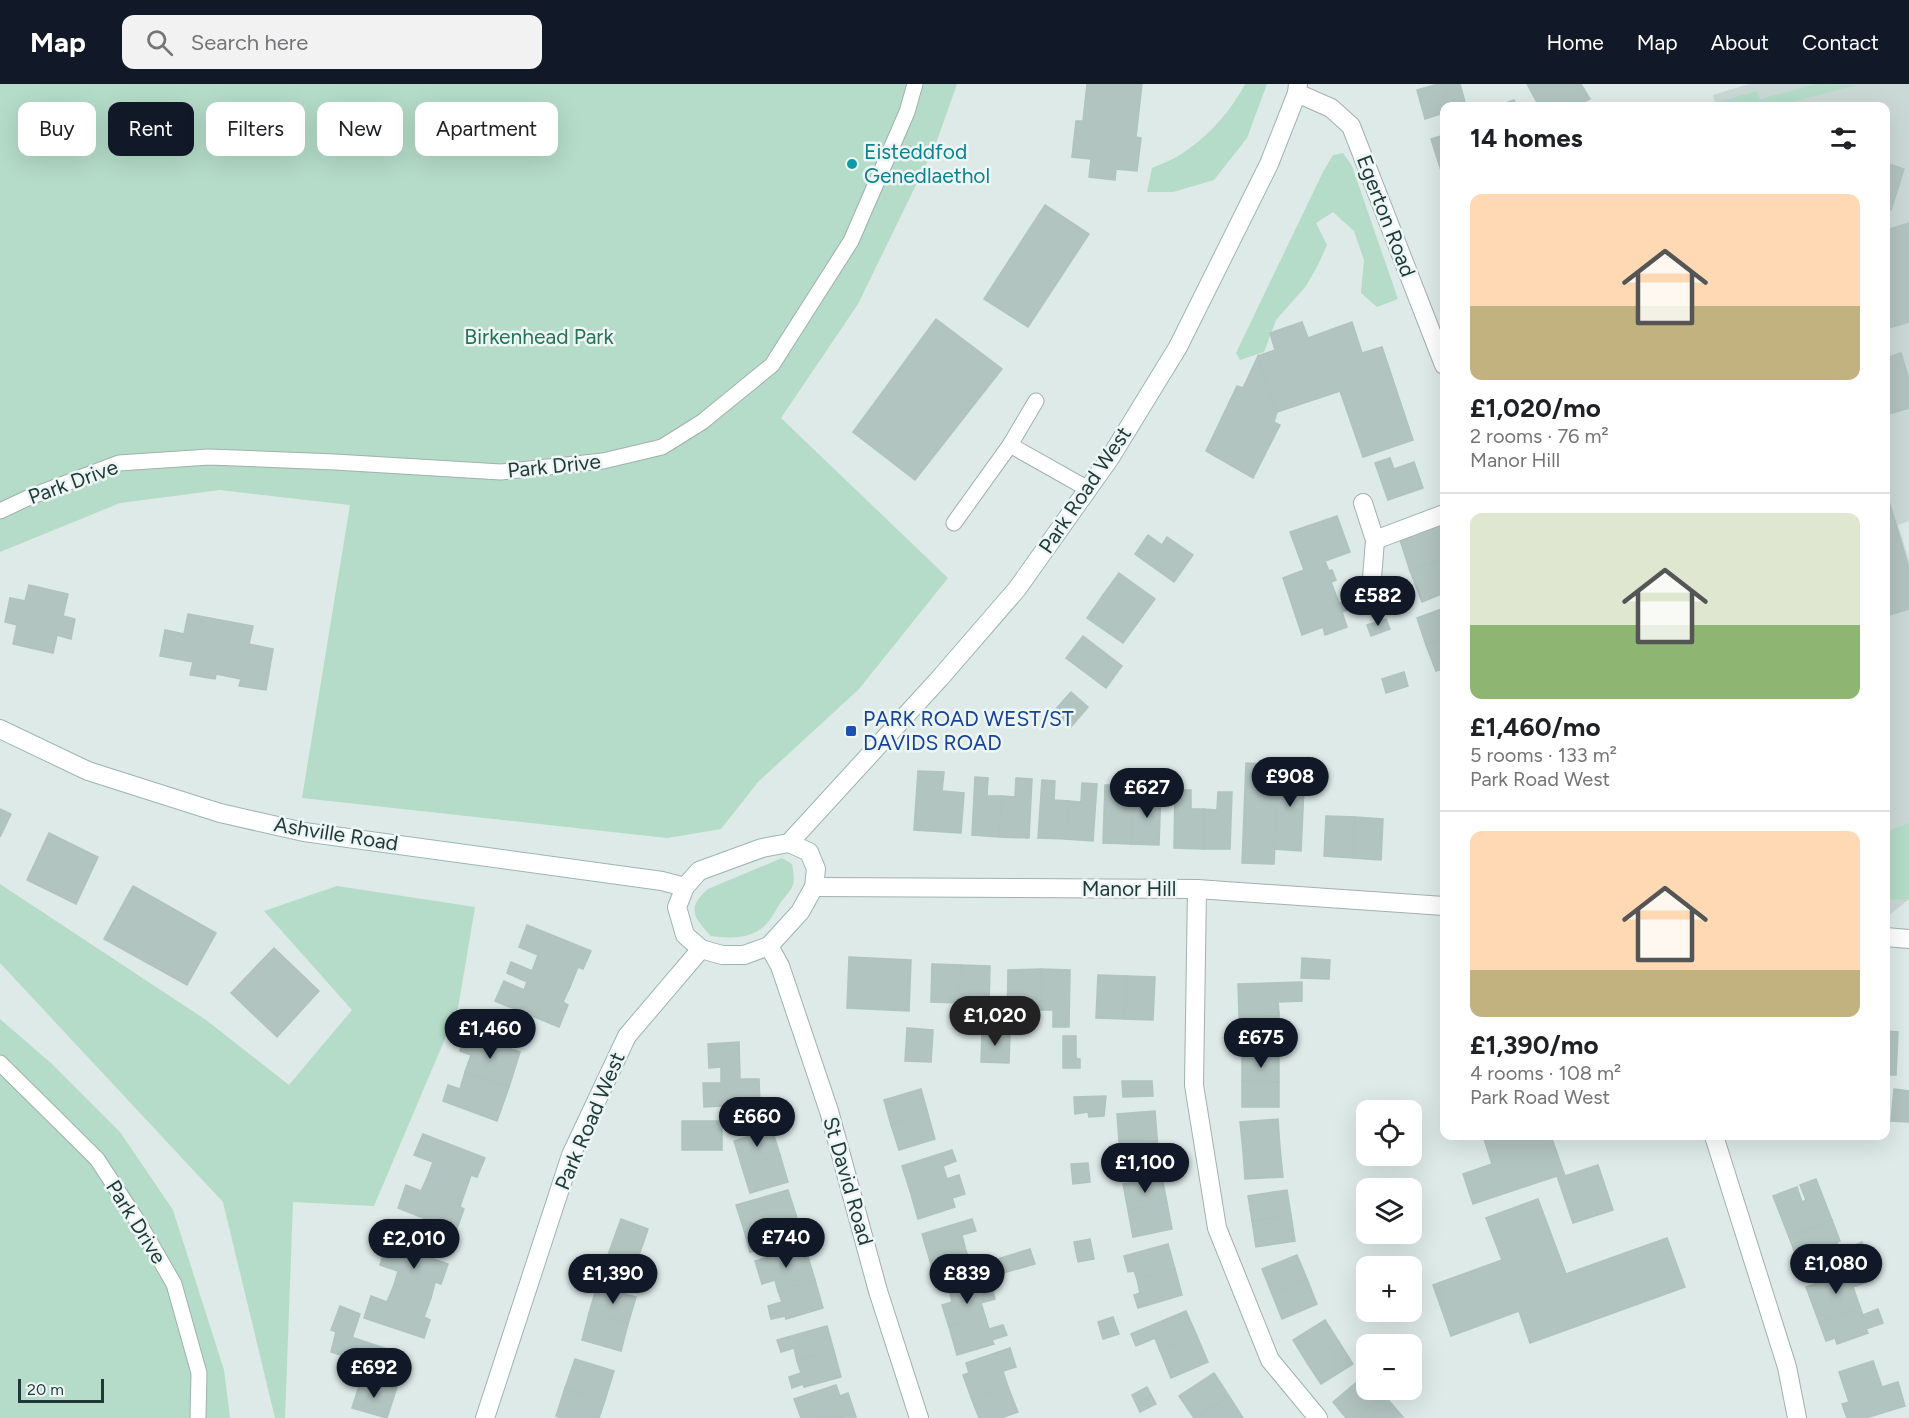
<!DOCTYPE html>
<meta charset="utf-8">
<style>
:root{--surface:#fff;--page:#f2f2f2;--text:#202124;--muted:#757577;--line:#e0e0e0;--accent:#111827}
body{margin:0;font-family:Figtree,sans-serif;background:var(--page);color:var(--text);height:100vh;display:flex;flex-direction:column;font-size:22px;white-space:nowrap}
*{box-sizing:border-box;margin:0}
p{font-size:20px;color:var(--muted)}
.icon{flex:none;width:33px;height:33px;fill:none;stroke:currentColor;stroke-width:2;stroke-linecap:round;stroke-linejoin:round}
.map{position:relative;flex:1;overflow:hidden}
.details{position:absolute;left:1440px;top:18px;width:450px;height:1038px;display:flex;flex-direction:column;background:var(--surface);border-radius:12px;box-shadow:0 6px 24px #0002}
.details>*{flex:none}
.guide{position:absolute;left:18px;top:18px;width:570px;height:54px;display:flex;gap:12px}
.fabs{position:absolute;left:1356px;top:1016px;display:grid;gap:12px}
.fabs a{display:grid;place-items:center;width:66px;height:66px;border-radius:12px;background:var(--surface);box-shadow:0 6px 24px #0002;font-size:30px}
.scale{position:absolute;left:18px;bottom:15px;width:86px;box-sizing:border-box;padding-left:6px;border:3px solid #1e3938;border-top:0;font-size:16px;line-height:21px;white-space:nowrap;color:#1e3938;-webkit-text-stroke:4px #edf6f4;paint-order:stroke}
.price{position:absolute;translate:-50% -51px;padding:0 14px;border-radius:21px;background:var(--accent);color:#fff;font-size:20px;line-height:39px;filter:drop-shadow(0 2px 3px #0008)}
.price::after{content:'';position:absolute;left:50%;top:36px;width:18px;height:14px;margin-left:-9px;background:inherit;clip-path:polygon(0 0,100% 0,50% 100%)}
.price.current{background:#222;color:#fff}
ul{padding:0;list-style:none}
li{display:grid;align-content:center;gap:12px;height:318px;padding:0 30px}
li+li{border-top:2px solid var(--line)}
li span{display:grid;place-items:center;height:186px;border-radius:12px;color:#555}
li>.icon{margin-inline-start:auto}
span .icon{width:108px;height:108px;fill:#fffc;stroke-width:1}
li b{font-size:26px}
h2{display:flex;justify-content:space-between;align-items:center;height:72px;padding:0 30px;font-size:26px}
.chip{padding:0 21px;border-radius:12px;background:var(--surface);box-shadow:0 6px 24px #0002;font-size:21px;line-height:54px}
.chip.current{background:var(--accent);color:#fff}
header{display:flex;align-items:center;gap:36px;box-sizing:border-box;height:84px;padding:0 30px;background:var(--accent);color:#fff}
header strong{font-size:28px}
nav{display:flex;gap:33px;margin-inline-start:auto;font-size:21px}
.search{width:420px;height:54px;background:var(--page);display:flex;align-items:center;gap:15px;box-sizing:border-box;padding:0 21px;border-radius:12px;color:var(--muted);font-size:22px}
.map>svg:first-child{display:block}
</style>
<header>
<strong>Map</strong>
<div class="search"><svg class="icon" aria-label="search" viewBox="0 0 24 24"><circle cx="10" cy="10" r="6"/><path d="M15 15l6 6"/></svg>Search here</div>
<nav><a>Home</a><a>Map</a><a>About</a><a>Contact</a></nav>
</header>
<div class="map">
<svg width="1909" height="1334" viewBox="0 0 1909 1334">
<rect width="100%" height="100%" fill="#ddeae7"/>
<path fill="#cbd9d6" d="M1749 0H1909V437L1898 441 1909 476V815L1886 834V22H1716L1713 11Z"/>
<g fill="#b4dcc8">
<path d="M0 0H957L935 62 858 220 781 334 948 494 859 605 758 698 721 745 667 754 302 714 350 421 220 406 120 419 0 468Z"/>
<path d="M1245 0H1267L1247 54 1214 96 1173 108H1147L1152 84C1160 80 1170 77 1178 72 1206 55 1230 29 1245 0Z"/>
<path d="M1816 0 1857 1 1777 22H1719L1718 18 1757 7 1760 15Z"/>
<path d="M1343 69 1352 82 1398 215 1377 223 1361 209 1364 176 1354 147 1333 128 1316 139 1327 161 1318 181 1306 202 1276 236 1264 268 1240 276 1236 269 1323 88 1333 71Z"/>
<path d="M1909 739V816L1886 815V748Z"/>
<path d="M782 774 792 780C796 803 794 801 781 818 777 823 775 829 771 834 757 855 734 855 711 852 695 834 685 825 708 805Z"/>
<path d="M0 800 206 936 289 1001 352 926 264 827 337 802 475 823 458 924 374 1122 293 1118 285 1334H275L223 1118 0 879Z"/>
<path d="M0 935 52 980 120 1048 173 1126 224 1286 230 1334H0Z"/>
</g>
<g fill="#b2c4c0" stroke="#afc3bf" stroke-width="1.5">
<path d="M1087 0H1142L1136 53 1141 54 1137 87 1116 85 1115 96 1089 93 1091 75 1072 73 1076 37H1083Z"/>
<path d="M1438 0H1460L1466 22H1444V29L1425 35 1417 6Z"/>
<path d="M1527 0H1581L1590 15 1576 22H1539Z"/>
<path d="M1514 16 1517 22H1497Z"/>
<path d="M1444 51V96L1431 55Z"/>
<path d="M1886 79 1904 85 1891 126 1886 124Z"/>
<path d="M1045 121 1089 150 1028 243 984 215Z"/>
<path d="M1909 139V238L1886 245V146Z"/>
<path d="M936 235 1002 285 915 396 853 348Z"/>
<path d="M1302 238 1308 254 1352 238 1362 269 1382 263 1413 356 1363 373 1340 307 1277 328 1258 272 1275 266 1270 249Z"/>
<path d="M1901 269 1909 295V324L1886 331V274Z"/>
<path d="M1258 272 1277 328 1274 338 1280 341 1253 394 1206 367 1237 302 1243 304Z"/>
<path d="M1390 374 1394 385 1414 378 1423 404 1388 416 1375 379Z"/>
<path d="M1886 407 1909 484V525L1886 532Z"/>
<path d="M1337 432 1350 468 1325 477 1329 487 1332 486 1336 496 1331 498 1339 519 1344 517 1348 526 1342 528 1347 543 1325 551 1323 543 1302 551 1283 494 1304 486 1290 448Z"/>
<path d="M1444 440V474L1410 487 1400 456Z"/>
<path d="M1148 451 1162 461 1167 453 1193 471 1174 498 1135 470Z"/>
<path d="M1444 474V509L1422 518 1410 487Z"/>
<path d="M1119 489 1155 515 1139 537 1103 511Z"/>
<path d="M29 501 68 510 63 532 75 535 71 555 57 551 53 569 13 560 17 541 5 538 10 514 25 517Z"/>
<path d="M1103 511 1139 537 1123 559 1087 534Z"/>
<path d="M1444 524V554L1426 561 1417 534Z"/>
<path d="M188 530 253 542 249 560 273 565 266 606 239 602 241 595 216 590 215 595 190 591 193 578 160 572 165 546 184 550Z"/>
<path d="M1386 535 1390 545 1371 552 1367 541Z"/>
<path d="M1083 552 1122 582 1106 604 1066 574Z"/>
<path d="M1444 554V584L1436 587 1426 561Z"/>
<path d="M1404 588 1408 602 1386 609 1382 595Z"/>
<path d="M1071 608 1088 623 1071 643 1054 627Z"/>
<path d="M1246 679 1278 681 1274 780 1242 779Z"/>
<path d="M1278 681 1305 683 1301 767 1274 765Z"/>
<path d="M918 687 944 688 942 707 964 709 961 749 914 746Z"/>
<path d="M975 693 988 694 987 712H1002L999 753 972 751Z"/>
<path d="M1016 694 1032 695 1029 754 999 753 1002 712 1015 713Z"/>
<path d="M1042 696 1055 697 1054 716 1069 717 1066 755 1038 754Z"/>
<path d="M1082 699 1097 700 1093 757 1066 755 1069 717 1081 718Z"/>
<path d="M1105 701H1121L1120 721 1133 722 1131 760 1103 759Z"/>
<path d="M1146 703 1161 704 1159 761 1131 760 1133 722H1145Z"/>
<path d="M1175 706H1191V725H1204L1203 765 1174 764Z"/>
<path d="M1218 708H1232L1230 765H1203L1204 725 1217 726Z"/>
<path d="M0 725 11 730 0 753Z"/>
<path d="M1326 732 1355 733 1353 774 1324 772Z"/>
<path d="M1355 733 1383 735 1381 776 1353 774Z"/>
<path d="M49 749 98 773 76 820 27 796Z"/>
<path d="M133 802 216 849 187 901 104 855Z"/>
<path d="M527 841 591 867 583 885 578 883 570 903 532 887 538 871 519 863Z"/>
<path d="M274 864 319 907 277 953 231 909Z"/>
<path d="M849 873 911 876 909 927 847 924Z"/>
<path d="M1302 874 1330 876 1329 895 1301 894Z"/>
<path d="M511 878 570 903 563 918 568 921 559 943 495 917 504 897 524 906 527 898 507 889Z"/>
<path d="M932 880 961 881 959 919 931 918Z"/>
<path d="M961 881 990 882 989 920 959 919Z"/>
<path d="M1041 885V926L1025 925V941H1007L1008 886Z"/>
<path d="M1041 885 1070 886 1069 943H1053V926H1041Z"/>
<path d="M1098 891 1127 892 1125 935 1096 934Z"/>
<path d="M1127 892 1155 893 1153 936 1125 935Z"/>
<path d="M1302 898V917L1278 918 1279 929 1239 930 1238 900Z"/>
<path d="M1279 929 1280 957 1240 958 1239 930Z"/>
<path d="M907 944 933 946 931 978 905 977Z"/>
<path d="M1886 947 1898 948 1896 991H1886Z"/>
<path d="M982 948 1010 949 1009 979 981 978Z"/>
<path d="M466 950 520 968 509 1003 465 988 471 971 460 967Z"/>
<path d="M1063 952H1076V974L1080 975V984H1063Z"/>
<path d="M739 958 740 995H759L760 1020 704 1023 703 999H721V983L709 984 708 960Z"/>
<path d="M1242 972H1279V998L1242 997Z"/>
<path d="M465 988 509 1003 497 1037 443 1017 448 1001 460 1005Z"/>
<path d="M1122 997H1152L1153 1012 1123 1013Z"/>
<path d="M1242 997 1279 998V1023H1242Z"/>
<path d="M921 1005 928 1030 891 1041 884 1016Z"/>
<path d="M1894 1005 1909 1007V1038L1891 1037Z"/>
<path d="M1106 1012 1104 1032 1089 1033 1088 1028 1075 1030 1074 1013Z"/>
<path d="M1155 1027 1157 1053 1119 1057 1117 1030Z"/>
<path d="M928 1030 935 1055 899 1066 891 1041Z"/>
<path d="M1278 1035 1280 1064 1243 1067 1240 1038Z"/>
<rect x="682" y="1037" width="40" height="29"/>
<path d="M772 1045 780 1071 742 1083 734 1057Z"/>
<path d="M423 1050 485 1074 477 1093 471 1091 465 1108 427 1094 433 1078 414 1071Z"/>
<path d="M1483 1052H1551L1565 1092 1598 1081 1613 1126 1573 1139 1557 1092 1473 1120 1463 1090 1492 1080Z"/>
<path d="M1157 1053 1160 1080 1121 1083 1119 1057Z"/>
<path d="M1280 1064 1283 1093 1245 1095 1243 1067Z"/>
<path d="M952 1066 956 1077 943 1082 947 1095 910 1107 902 1082Z"/>
<path d="M780 1071 788 1098 750 1109 742 1083Z"/>
<path d="M1088 1079 1090 1098 1073 1100 1071 1080Z"/>
<path d="M959 1091 965 1110 952 1114 955 1123 918 1135 910 1107Z"/>
<path d="M1162 1093 1167 1119 1128 1126 1123 1100Z"/>
<path d="M427 1094 465 1108 460 1123 464 1125 456 1147 398 1124 406 1101 421 1107Z"/>
<path d="M1816 1095 1832 1136 1789 1153 1773 1112 1797 1103 1802 1118 1806 1116 1800 1101Z"/>
<path d="M788 1106 796 1131 744 1146 736 1121Z"/>
<path d="M1287 1106 1291 1131 1252 1137 1248 1112Z"/>
<path d="M1538 1115 1566 1190 1667 1154 1685 1203 1530 1259 1519 1227 1451 1252 1433 1201 1502 1176 1486 1134Z"/>
<path d="M1167 1119 1172 1145 1133 1153 1128 1126Z"/>
<path d="M796 1131 803 1158 765 1169 763 1165 750 1168 744 1146Z"/>
<path d="M1291 1131 1295 1157 1256 1163 1252 1137Z"/>
<path d="M621 1135 648 1145 633 1189 605 1179Z"/>
<path d="M972 1135 976 1147 962 1151 966 1167 930 1177 922 1150Z"/>
<path d="M1832 1136 1840 1157 1837 1158 1840 1167 1862 1158 1867 1171 1811 1193 1807 1182 1801 1185 1789 1153Z"/>
<path d="M1090 1155 1094 1175 1078 1178 1074 1158Z"/>
<path d="M387 1159 448 1180 441 1200 435 1198 431 1214 394 1201 398 1187 380 1181Z"/>
<path d="M1168 1160 1175 1185 1137 1195 1134 1187 1128 1188 1124 1172Z"/>
<path d="M805 1163 815 1196 778 1207 775 1196 762 1200 755 1177Z"/>
<path d="M1030 1165 1035 1180 996 1191 991 1177Z"/>
<path d="M966 1167 970 1176 983 1173 986 1185 974 1188 975 1191 937 1202 930 1177Z"/>
<path d="M1297 1171 1307 1195 1272 1210 1262 1185Z"/>
<path d="M1862 1184 1867 1198 1853 1203 1860 1223 1819 1238 1806 1203Z"/>
<path d="M1175 1185 1182 1211 1138 1224 1134 1211 1140 1209 1137 1195Z"/>
<path d="M1307 1195 1317 1220 1282 1235 1272 1210Z"/>
<path d="M815 1196 823 1224 786 1235 785 1232 771 1235 768 1222 782 1218 778 1207Z"/>
<path d="M394 1201 431 1214 424 1233 430 1236 424 1254 364 1234 371 1212 387 1218Z"/>
<path d="M597 1202 636 1213 628 1240 589 1229Z"/>
<path d="M975 1202 977 1208 992 1204 995 1215 981 1219 985 1232 949 1243 942 1221 952 1218 950 1209Z"/>
<path d="M340 1222 360 1230 352 1254 331 1246Z"/>
<path d="M1860 1223 1863 1231 1878 1225 1883 1239 1866 1245 1868 1249 1837 1260 1835 1254 1826 1257 1819 1238Z"/>
<path d="M1186 1227 1197 1252 1160 1267 1155 1254 1136 1262 1131 1250Z"/>
<path d="M589 1229 628 1240 621 1267 582 1256Z"/>
<path d="M985 1232 989 1245 1003 1241 1007 1251 992 1256 994 1260 957 1271 949 1243Z"/>
<path d="M1113 1233 1119 1250 1103 1255 1098 1238Z"/>
<path d="M1325 1236 1339 1258 1307 1279 1293 1256Z"/>
<path d="M827 1242 834 1267 797 1277 794 1264 781 1268 777 1256Z"/>
<path d="M336 1248 405 1271 396 1306 361 1296 364 1286 351 1282 353 1275 331 1268Z"/>
<path d="M1197 1252 1208 1278 1171 1294 1160 1267Z"/>
<path d="M1339 1258 1353 1280 1321 1300 1307 1279Z"/>
<path d="M1010 1264 1016 1283 1003 1287 1008 1303 972 1316 963 1291 969 1289 966 1279Z"/>
<path d="M834 1267 841 1293 804 1303 803 1300 792 1304 789 1293 801 1289 797 1277Z"/>
<path d="M575 1275 614 1287 605 1316 565 1304Z"/>
<path d="M1873 1277 1882 1303 1898 1298 1905 1322 1866 1334H1847L1842 1320 1849 1318 1839 1288Z"/>
<path d="M1214 1289 1229 1312 1194 1334 1179 1312Z"/>
<path d="M1366 1290V1305H1379L1384 1311 1357 1334H1346L1333 1318Z"/>
<path d="M361 1296 396 1306 387 1334 352 1324Z"/>
<path d="M836 1301 840 1312 848 1309 856 1333 801 1334 794 1315Z"/>
<path d="M1008 1303 1018 1328 1001 1334H979L972 1316Z"/>
<path d="M1147 1303 1156 1320 1140 1328 1132 1311Z"/>
<path d="M565 1304 605 1316 599 1334H561L556 1332Z"/>
<path d="M1384 1311 1403 1333 1357 1334Z"/>
<path d="M1229 1312 1243 1334H1196Z"/>
</g>
<g fill="none" stroke-linecap="round" stroke-linejoin="round">
<defs>
<g id="lane">
<path d="M1010 361 1036 317"/>
<path d="M0 427 32 412 119 379 209 373 335 378 501 388 603 377 662 363 702 338 772 281 851 157 907 28 915 0"/>
<path d="M954 439 1010 361 1088 405"/>
<path d="M0 979 97 1075 140 1141 174 1200 199 1289 198 1334"/>
</g>
<g id="street">
<path d="M1297 9 1331 24 1351 42 1444 281"/>
<path d="M1363 419 1375 456 1371 507"/>
<path d="M1375 456 1444 430"/>
<path d="M814 803 1197 805 1444 822"/>
<path d="M1197 805 1194 1001 1217 1144 1270 1276 1318 1334"/>
<path d="M1886 853 1909 855"/>
<path d="M769 862 780 882 829 1027 878 1207 919 1334"/>
<path d="M1714 1052 1787 1283 1797 1334"/>
</g>
<g id="secondary">
<path d="M0 645 88 687 220 729 304 748 662 797 685 803"/>
<path d="M789 759 940 594 1017 505 1110 374 1178 263 1269 80 1297 9 1298 0"/>
<path d="M789 759 809 768 816 785 814 803 800 828 769 862 744 871H722L701 865 685 851 677 823 685 803 699 787 762 764Z"/>
<path d="M485 1334 571 1071 627 952 701 865"/>
</g>
</defs>
<use href="#lane" stroke="#a0b1af" stroke-width="17"/>
<use href="#street" stroke="#a0b1af" stroke-width="20"/>
<use href="#secondary" stroke="#9cb6b2" stroke-width="20"/>
<use href="#lane" stroke="#fff" stroke-width="15"/>
<use href="#street" stroke="#fff" stroke-width="18"/>
<use href="#secondary" stroke="#fff" stroke-width="18"/>
</g>
<circle fill="#0f9aa8" stroke="#edf6f4" stroke-width="2" cx="852" cy="80" r="6"/>
<rect fill="#1a4fb4" stroke="#edf6f4" stroke-width="2" x="845" y="641" width="12" height="12" rx="3"/>
<g text-anchor="middle" stroke-width="5" stroke-linejoin="round" paint-order="stroke">
<g font-size="21" fill="#0d838f" stroke="#edf6f4" text-anchor="start">
<text x="864" y="75">Eisteddfod<tspan x="864" dy="24">Genedlaethol</tspan></text>
</g>
<g font-size="21" fill="#1e3938" stroke="#edf6f4">
<text transform="translate(1386 132) rotate(69)" y="7">Egerton Road</text>
<text transform="translate(554 382) rotate(-6)" y="7">Park Drive</text>
<text transform="translate(73 398) rotate(-20)" y="7">Park Drive</text>
<text transform="translate(1085 406) rotate(-56)" y="7">Park Road West</text>
<text transform="translate(336 750) rotate(9)" y="7">Ashville Road</text>
<text x="1129" y="812">Manor Hill</text>
<text transform="translate(590 1037) rotate(-67)" y="7">Park Road West</text>
<text transform="translate(848 1097) rotate(74)" y="7">St David Road</text>
<text transform="translate(136 1138) rotate(58)" y="7">Park Drive</text>
</g>
<g font-size="21" fill="#277155" stroke="#edf6f4">
<text x="539" y="260">Birkenhead Park</text>
</g>
<g font-size="21" fill="#164399" stroke="#edf6f4" text-anchor="start">
<text x="863" y="642">PARK ROAD WEST/ST<tspan x="863" dy="24">DAVIDS ROAD</tspan></text>
</g>
</g>
</svg>
<div class="fabs">
<a><svg class="icon" aria-label="locate" viewBox="0 0 24 24"><circle cx="12" cy="12" r="6"/><path d="M12 2v4M12 18v4M2 12h4M18 12h4"/></svg></a>
<a><svg class="icon" aria-label="layers" viewBox="0 0 24 24"><path d="M12 4l9 5-9 5-9-5zM3 14l9 5 9-5"/></svg></a>
<a>+</a>
<a>−</a>
</div>
<div class="scale">20 m</div>
<b class="price" style="left:1378px;top:543px">£582</b>
<b class="price" style="left:1290px;top:724px">£908</b>
<b class="price" style="left:1147px;top:735px">£627</b>
<b class="price current" style="left:995px;top:963px">£1,020</b>
<b class="price" style="left:490px;top:976px">£1,460</b>
<b class="price" style="left:1261px;top:985px">£675</b>
<b class="price" style="left:757px;top:1064px">£660</b>
<b class="price" style="left:1145px;top:1110px">£1,100</b>
<b class="price" style="left:786px;top:1185px">£740</b>
<b class="price" style="left:414px;top:1186px">£2,010</b>
<b class="price" style="left:1836px;top:1211px">£1,080</b>
<b class="price" style="left:613px;top:1221px">£1,390</b>
<b class="price" style="left:967px;top:1221px">£839</b>
<b class="price" style="left:374px;top:1315px">£692</b>
<div class="guide">
<a class="chip">Buy</a>
<a class="chip current">Rent</a>
<a class="chip">Filters</a>
<a class="chip">New</a>
<a class="chip">Apartment</a>
</div>
<section class="details">
<h2>14 homes<svg class="icon" aria-label="filters" viewBox="0 0 24 24"><path d="M4 7h16M4 17h16"/><circle cx="9" cy="7" r="2"/><circle cx="15" cy="17" r="2"/></svg></h2>
<ul>
<li><span style="background:linear-gradient(#ffd9b3 60%,#c2b280 0)"><svg class="icon" aria-label="home" viewBox="0 0 24 24"><path d="M3 11l9-7 9 7M6 9v11h12V9"/></svg></span><div><b>£1,020/mo</b><p>2 rooms · 76 m²</p><p>Manor Hill</p></div></li>
<li><span style="background:linear-gradient(#dfe7d0 60%,#8fb573 0)"><svg class="icon" aria-label="home" viewBox="0 0 24 24"><path d="M3 11l9-7 9 7M6 9v11h12V9"/></svg></span><div><b>£1,460/mo</b><p>5 rooms · 133 m²</p><p>Park Road West</p></div></li>
<li><span style="background:linear-gradient(#ffd9b3 75%,#c2b280 0)"><svg class="icon" aria-label="home" viewBox="0 0 24 24"><path d="M3 11l9-7 9 7M6 9v11h12V9"/></svg></span><div><b>£1,390/mo</b><p>4 rooms · 108 m²</p><p>Park Road West</p></div></li>
</ul>
</section>
</div>
